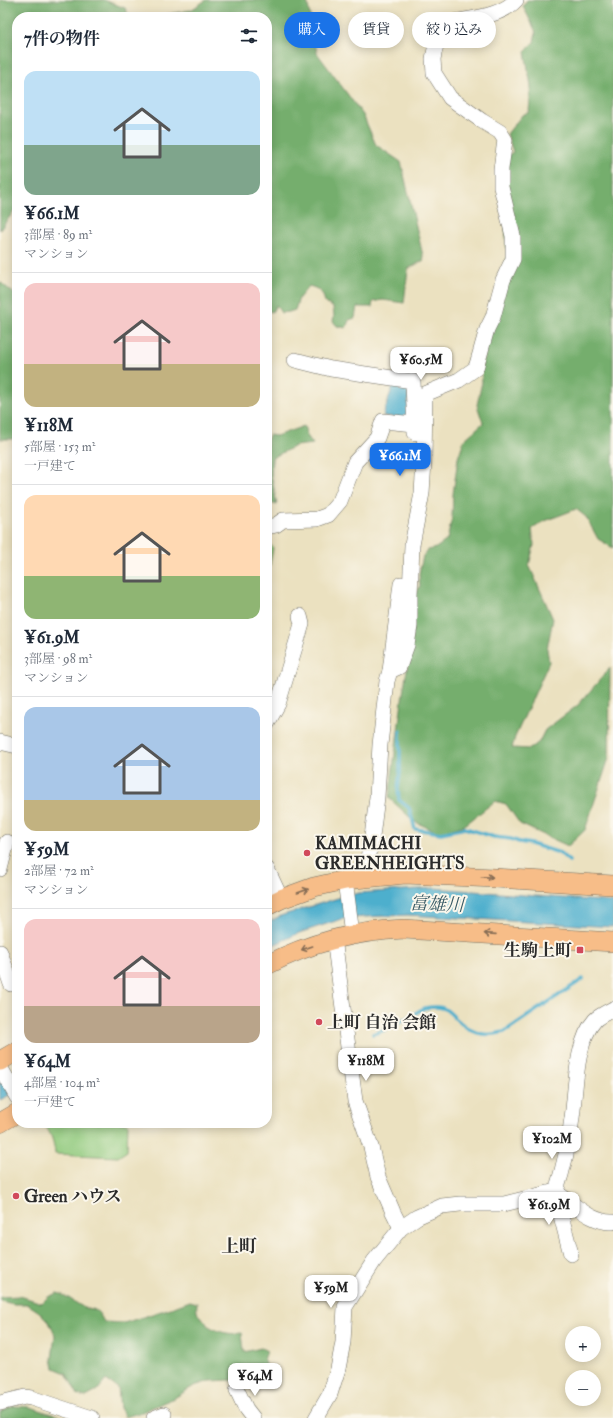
<!DOCTYPE html>
<html lang="ja">
<meta charset="utf-8">
<style>
:root{--surface:#fff;--page:#f2f2f3;--text:#1f2937;--muted:#747a83;--line:#e0e1e3;--accent:#1a73e8}
body{margin:0;font-family:"IM FELL Double Pica","Noto Serif JP",serif;background:var(--page);color:var(--text);height:100vh;display:flex;flex-direction:column;font-size:15px;white-space:nowrap}
*{box-sizing:border-box;margin:0}
p{font-size:13px;color:var(--muted)}
.icon{flex:none;width:22px;height:22px;fill:none;stroke:currentColor;stroke-width:2;stroke-linecap:round;stroke-linejoin:round}
.map{position:relative;flex:1;overflow:hidden}
.side{position:absolute;left:12px;top:12px;width:260px;height:1116px;display:flex;flex-direction:column;background:var(--surface);border-radius:16px;box-shadow:0 2px 10px #0003}
.side>*{flex:none}
.hud{position:absolute;left:284px;top:12px;width:269px;height:36px;display:flex;gap:8px}
.tools{position:absolute;left:565px;top:1326px;display:grid;gap:8px}
.tools a{display:grid;place-items:center;width:36px;height:36px;border-radius:50%;background:var(--surface);box-shadow:0 2px 10px #0003;font-size:20px}
.price{position:absolute;translate:-50% -34px;padding:0 9px;border-radius:8px;background:#fff;color:#222;font-size:13px;line-height:26px;filter:drop-shadow(0 1px 2px #0008)}
.price::after{content:'';position:absolute;left:50%;top:24px;width:12px;height:9px;margin-left:-6px;background:inherit;clip-path:polygon(0 0,100% 0,50% 100%)}
.price.selected{background:var(--accent);color:#fff}
ul{padding:0;list-style:none}
li{display:grid;align-content:center;gap:8px;height:212px;padding:0 12px}
li+li{border-top:1px solid var(--line)}
li span{display:grid;place-items:center;height:124px;border-radius:12px;color:#555}
li>.icon{margin-inline-start:auto}
span .icon{width:72px;height:72px;fill:#fffc;stroke-width:1}
li b{font-size:17px}
h2{display:flex;justify-content:space-between;align-items:center;height:48px;padding:0 12px;font-size:17px}
.pill{padding:0 14px;border-radius:18px;background:var(--surface);box-shadow:0 2px 10px #0003;font-size:14px;line-height:36px}
.pill.selected{background:var(--accent);color:#fff}
.map>svg:first-child{display:block}
</style>
<div class="map">
<svg width="613" height="1418" viewBox="0 0 613 1418">
<rect width="100%" height="100%" fill="#fbf7ec"/>
<filter id="ink" filterUnits="userSpaceOnUse"><feTurbulence type="fractalNoise" baseFrequency=".025" numOctaves="2"/><feDisplacementMap in="SourceGraphic" scale="8" xChannelSelector="R" yChannelSelector="G"/><feConvolveMatrix kernelMatrix="1 2 1 2 8 2 1 2 1" color-interpolation-filters="sRGB"/></filter>
<filter id="wash" filterUnits="userSpaceOnUse"><feTurbulence type="fractalNoise" baseFrequency=".012" numOctaves="4" result="noise"/><feDisplacementMap in="SourceGraphic" scale="16" xChannelSelector="R" yChannelSelector="G"/><feGaussianBlur stdDeviation="0.9" result="paint"/><feColorMatrix in="noise" values="0 0 0 0 0 0 0 0 0 0 0 0 0 0 0 0 0 1.4 0 .05"/><feComposite in="paint" operator="in"/></filter>
<g filter="url(#wash)">
<rect width="100%" height="100%" fill="#ebe1c0"/>
<g fill="#91ca7e" stroke="#5e7a54">
<path d="M267 541 273 548 267 581Z"/>
<path d="M42 1123H128L127 1151 118 1157 55 1154C54 1142 51 1131 42 1123Z"/>
</g>
<g fill="#74ae6d" stroke="#506c4c">
<path d="M0 0H104L125 8 130 17H17V207L0 230Z"/>
<path d="M206 0H307L317 53 363 115 376 145 401 162 424 260 408 269 404 303 383 300 373 302 372 307H357L355 318 349 320 346 328 337 326 333 321 334 316 333 307 325 303C323 292 320 289 309 286L299 298 295 310 289 312 281 313 276 305 272 312 267 311V17H151L191 10Z"/>
<path d="M527 0H613V548L598 539 586 517 576 509 545 521 532 529 534 545 529 565 553 619 547 649 549 662 515 737 512 748 530 749 539 742 545 730 578 705 610 668 609 758 585 830 568 846 520 824 506 804 495 801 465 825 440 833 415 822 389 798 403 693 412 640 415 596 420 586 419 574 423 556 428 550 436 548 447 540 452 518 453 494 458 458 464 440 483 423 477 405 482 382 481 368 507 262 504 188 508 155 513 152 507 134 522 115 529 112 531 86 525 52 534 42 536 32 523 6Z"/>
<path d="M0 282 17 296V439H0Z"/>
<path d="M304 426 307 436 313 444 295 446 272 458 271 474 277 505 267 502V441L269 435 276 436Z"/>
<path d="M57 1293C67 1295 76 1304 85 1308 88 1309 92 1308 95 1310 99 1312 102 1318 104 1322L124 1323 174 1307 190 1301 197 1303C195 1320 203 1314 207 1325 218 1332 228 1335 242 1333L244 1352 261 1348 267 1351 264 1360 266 1368 261 1375 242 1385 231 1380 210 1381 194 1386 176 1397 142 1412 125 1417 120 1408 118 1388 106 1380 97 1391 86 1397 78 1395 66 1373 54 1368 52 1359 55 1335 49 1322 38 1311 27 1304H14L0 1301V1297L20 1296 42 1303 48 1297Z"/>
<path d="M14 1406 30 1407 65 1418H0V1412Z"/>
</g>
<g fill="#4eafcd" stroke="#3c6d7c">
<path d="M393 385 408 387V418L383 416Z"/>
<path d="M434 888 613 902V927L408 915 364 917 342 919 299 933 267 948V923L280 916 338 898 359 893Z"/>
<path d="M17 1070V1091L0 1100V1080Z"/>
</g>
<g fill="none" stroke-linecap="round" stroke-linejoin="round">
<g stroke="#4eafcd" stroke-width="3.5">
<path d="M400 731V773L398 789 399 800 409 808 415 829 441 833 465 828 494 837 511 839 519 842 531 844 560 853 569 861"/>
<path d="M373 1034 392 1027 424 1008C430 1007 437 1006 443 1008 448 1010 452 1015 455 1018 471 1033 483 1038 504 1032L583 979"/>
</g>
</g>
</g>
<g filter="url(#ink)">
<g fill="none" stroke-linecap="round" stroke-linejoin="round">
<defs>
<g id="minor">
<path d="M295 360 331 369 413 381 415 433"/>
<path d="M267 527 276 525 283 520 317 519 328 515 340 501 355 462 377 438 383 421 415 424"/>
<path d="M390 671 401 584"/>
<path d="M267 724 278 704 302 624 300 616"/>
<path d="M0 742 17 746"/>
<path d="M0 869 7 842"/>
<path d="M267 869 281 899"/>
<path d="M365 879 366 868 372 837 377 797 380 745 387 681 390 671 399 667 407 645 410 626V595L412 545 422 493 424 461 425 394 459 380 476 368 487 329 493 317 503 280 513 259V236L501 187V169L505 140 500 132 482 121 450 98 434 73 433 59 435 49 439 36 449 23C470 18 501 17 516 0"/>
<path d="M345 880 352 934"/>
<path d="M334 938 355 1101 371 1147 378 1177 393 1212 401 1228"/>
<path d="M0 952 11 984"/>
<path d="M0 1067 17 1097"/>
<path d="M556 1191 561 1196C576 1206 593 1223 613 1222"/>
<path d="M561 1196 560 1212 571 1254"/>
<path d="M237 1390 246 1409 253 1418"/>
<path d="M0 1403 25 1397 31 1398 92 1418"/>
<path d="M154 1418 164 1414"/>
<path d="M316 1418 330 1394 338 1369 343 1342 345 1307 374 1261 401 1228 417 1217 442 1206 460 1204H504L556 1191C564 1167 569 1143 572 1118 576 1090 575 1042 595 1020 599 1016 607 1012 613 1009"/>
</g>
<g id="major">
<path d="M267 906 281 899 314 887 345 880 405 874 495 878 613 885"/>
<path d="M267 965C311 942 355 931 404 929L613 942"/>
<path d="M0 1061 17 1051"/>
<path d="M0 1123 17 1113"/>
</g>
</defs>
<use href="#minor" stroke="#6e6b5f" stroke-width="16"/>
<use href="#major" stroke="#6e6b5f" stroke-width="20"/>
<use href="#minor" stroke="#fff" stroke-width="15"/>
<use href="#major" stroke="#f7bd88" stroke-width="19"/>
</g>
<defs><path id="oneway-shaft" d="M-6 0H5M1.5-3L5.5 0L1.5 3" fill="none" stroke-width="1.6" stroke-linecap="round" stroke-linejoin="round"/></defs>
<g stroke="#876d55">
<use href="#oneway-shaft" transform="translate(487 877) rotate(2)"/>
<use href="#oneway-shaft" transform="translate(303 891) rotate(-19)"/>
<use href="#oneway-shaft" transform="translate(490 934) rotate(-176)"/>
<use href="#oneway-shaft" transform="translate(307 948) rotate(161)"/>
</g>
</g>
<g fill="#d1495b" stroke="#fbf7ec" stroke-width="1.5">
<circle cx="307" cy="853" r="4"/>
<rect x="576" y="946" width="8" height="8" rx="2"/>
<circle cx="319" cy="1022" r="4"/>
<circle cx="16" cy="1196" r="4"/>
</g>
<g text-anchor="middle" stroke-width="4" stroke-linejoin="round" paint-order="stroke">
<g font-size="17" font-weight="bold" fill="#2b2b2b" stroke="#fbf7ec" text-anchor="start">
<text x="315" y="849">KAMIMACHI<tspan x="315" dy="20">GREENHEIGHTS</tspan></text>
<text x="572" y="956" text-anchor="end">生駒上町</text>
<text x="327" y="1028">上町 自治 会館</text>
<text x="24" y="1202">Green ハウス</text>
</g>
<g font-size="18" font-style="italic" fill="#375964" stroke="#fbf7ec">
<text transform="translate(437 904) rotate(2)" y="6">富雄川</text>
</g>
<g font-size="18" font-weight="bold" fill="#2b2b2b" stroke="#fbf7ec">
<text x="239" y="1252">上町</text>
</g>
</g>
</svg>
<div class="tools">
<a>+</a>
<a>−</a>
</div>
<b class="price" style="left:421px;top:381px">¥60.5M</b>
<b class="price selected" style="left:400px;top:477px">¥66.1M</b>
<b class="price" style="left:366px;top:1082px">¥118M</b>
<b class="price" style="left:552px;top:1160px">¥102M</b>
<b class="price" style="left:549px;top:1226px">¥61.9M</b>
<b class="price" style="left:331px;top:1309px">¥59M</b>
<b class="price" style="left:255px;top:1397px">¥64M</b>
<div class="hud">
<a class="pill selected">購入</a>
<a class="pill">賃貸</a>
<a class="pill">絞り込み</a>
</div>
<section class="side">
<h2>7件の物件<svg class="icon" aria-label="filters" viewBox="0 0 24 24"><path d="M4 7h16M4 17h16"/><circle cx="9" cy="7" r="2"/><circle cx="15" cy="17" r="2"/></svg></h2>
<ul>
<li><span style="background:linear-gradient(#bfe0f5 60%,#7fa58c 0)"><svg class="icon" aria-label="home" viewBox="0 0 24 24"><path d="M3 11l9-7 9 7M6 9v11h12V9"/></svg></span><div><b>¥66.1M</b><p>3部屋 · 89 m²</p><p>マンション</p></div></li>
<li><span style="background:linear-gradient(#f6c9c9 65%,#c2b280 0)"><svg class="icon" aria-label="home" viewBox="0 0 24 24"><path d="M3 11l9-7 9 7M6 9v11h12V9"/></svg></span><div><b>¥118M</b><p>5部屋 · 153 m²</p><p>一戸建て</p></div></li>
<li><span style="background:linear-gradient(#ffd9b3 65%,#8fb573 0)"><svg class="icon" aria-label="home" viewBox="0 0 24 24"><path d="M3 11l9-7 9 7M6 9v11h12V9"/></svg></span><div><b>¥61.9M</b><p>3部屋 · 98 m²</p><p>マンション</p></div></li>
<li><span style="background:linear-gradient(#a9c7e8 75%,#c2b280 0)"><svg class="icon" aria-label="home" viewBox="0 0 24 24"><path d="M3 11l9-7 9 7M6 9v11h12V9"/></svg></span><div><b>¥59M</b><p>2部屋 · 72 m²</p><p>マンション</p></div></li>
<li><span style="background:linear-gradient(#f6c9c9 70%,#b9a48a 0)"><svg class="icon" aria-label="home" viewBox="0 0 24 24"><path d="M3 11l9-7 9 7M6 9v11h12V9"/></svg></span><div><b>¥64M</b><p>4部屋 · 104 m²</p><p>一戸建て</p></div></li>
</ul>
</section>
</div>
